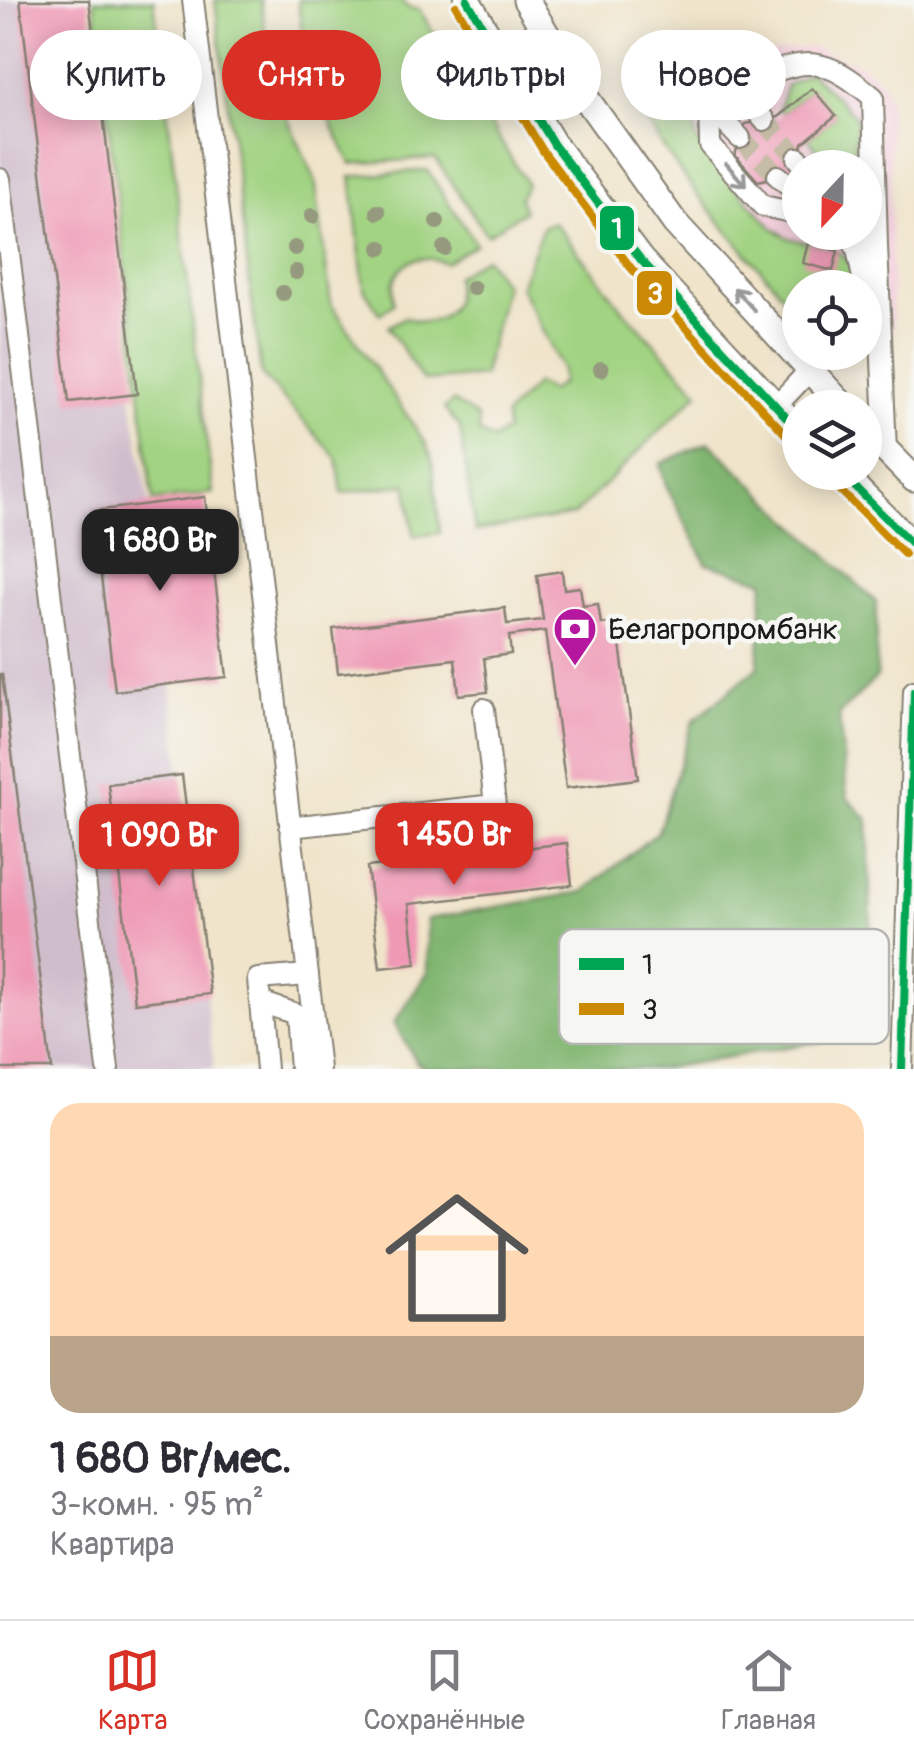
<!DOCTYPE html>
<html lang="ru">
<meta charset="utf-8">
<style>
:root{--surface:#fff;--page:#f7f7f7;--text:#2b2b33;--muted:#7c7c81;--line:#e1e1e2;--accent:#d93025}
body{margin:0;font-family:Pangolin,sans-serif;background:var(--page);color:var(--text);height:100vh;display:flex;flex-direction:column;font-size:38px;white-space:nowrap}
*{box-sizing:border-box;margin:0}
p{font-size:32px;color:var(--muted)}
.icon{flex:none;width:55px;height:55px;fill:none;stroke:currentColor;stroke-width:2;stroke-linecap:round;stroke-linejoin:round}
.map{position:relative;height:1069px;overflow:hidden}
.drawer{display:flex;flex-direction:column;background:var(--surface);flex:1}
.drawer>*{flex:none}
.hud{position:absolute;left:30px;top:30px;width:855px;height:90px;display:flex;gap:20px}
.needle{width:65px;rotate:202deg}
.fabs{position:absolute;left:782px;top:150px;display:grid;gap:20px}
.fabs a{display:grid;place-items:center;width:100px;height:100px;border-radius:50%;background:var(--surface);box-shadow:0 5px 25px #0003;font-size:50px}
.price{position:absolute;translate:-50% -85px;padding:0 22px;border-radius:20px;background:var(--accent);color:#fff;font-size:32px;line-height:65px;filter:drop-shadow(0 2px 5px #0008)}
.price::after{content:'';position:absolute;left:50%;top:60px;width:30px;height:22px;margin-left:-15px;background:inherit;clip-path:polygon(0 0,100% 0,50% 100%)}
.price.on{background:#222;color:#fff}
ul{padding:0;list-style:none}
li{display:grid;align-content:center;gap:20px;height:530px;padding:0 50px}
li span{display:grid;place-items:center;height:310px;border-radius:30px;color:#555}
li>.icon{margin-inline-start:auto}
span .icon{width:180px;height:180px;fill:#fffc;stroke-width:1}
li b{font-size:42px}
.chip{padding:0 35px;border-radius:45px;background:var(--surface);box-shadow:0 5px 25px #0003;font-size:35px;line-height:90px}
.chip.on{background:var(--accent);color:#fff}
.tabs{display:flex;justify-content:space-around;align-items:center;height:140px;border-top:2px solid var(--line);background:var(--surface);font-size:28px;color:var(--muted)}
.tabs a{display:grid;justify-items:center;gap:5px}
.tabs .on{color:var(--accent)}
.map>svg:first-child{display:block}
</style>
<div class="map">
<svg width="914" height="1069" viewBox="0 0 914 1069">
<rect width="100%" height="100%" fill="#f6f6f2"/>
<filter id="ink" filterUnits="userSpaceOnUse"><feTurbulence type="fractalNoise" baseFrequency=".01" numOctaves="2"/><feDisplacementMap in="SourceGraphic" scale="20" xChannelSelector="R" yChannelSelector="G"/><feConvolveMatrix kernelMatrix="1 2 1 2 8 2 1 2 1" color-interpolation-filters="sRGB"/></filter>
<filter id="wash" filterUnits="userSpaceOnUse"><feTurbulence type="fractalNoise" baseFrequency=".0048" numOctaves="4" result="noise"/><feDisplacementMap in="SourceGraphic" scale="40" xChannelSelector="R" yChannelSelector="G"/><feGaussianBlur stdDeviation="2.25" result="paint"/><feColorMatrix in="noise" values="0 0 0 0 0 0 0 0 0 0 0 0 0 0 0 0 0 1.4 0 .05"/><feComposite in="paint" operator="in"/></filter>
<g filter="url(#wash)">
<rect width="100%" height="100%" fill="#f0e4ca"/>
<path fill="#f4cfdc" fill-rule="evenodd" d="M811 47 862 65 882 82 889 98 893 334 874 333 871 326 865 327V288L838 251 789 238 773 228 695 137 694 98 687 89 724 59ZM819 76 856 117 854 167 865 168V232H800V168L834 167 808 139 758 180 735 155 745 124 778 117 783 113 779 109Z"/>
<path fill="#d0bdcc" d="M0 0H81L129 382 154 533 214 1069H0Z"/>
<g fill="#a1d382" stroke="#5e784f" stroke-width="2.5">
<path d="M94 0H154L213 493 153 501Z"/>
<path d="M215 0H261L272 85 315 179 331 304 425 442 432 459 440 533 414 536 407 484 342 493 337 458 261 374Z"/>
<path d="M298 0H400L409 8 419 9 527 184 520 197 524 211 487 235 435 158 351 164 307 73Z"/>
<path d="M651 58 674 74 694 98 695 137 712 161 773 228 789 238 838 251 853 265 856 287 800 288V314L791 305C750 254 636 138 633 77Z"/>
<path d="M810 72 856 117 854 167H834L808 139 835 116 811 89 783 113 779 109 787 85Z"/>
<path d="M427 170 476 244 445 263C412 250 388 268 394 303L380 314 364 289 351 177Z"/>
<path d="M554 222 621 307 699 392 574 515 475 531 460 427 444 409 453 401 478 418 479 433 493 440 506 431 505 416 536 384 550 391 562 383 561 367 520 286 543 226Z"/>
<path d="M485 257 505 285 483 376 423 381 388 327 405 317C437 330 461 312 455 277Z"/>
</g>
<path fill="#80b570" stroke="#4e6846" stroke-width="2.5" d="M709 442 876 602 877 677 839 714 847 798 868 819 874 1032 659 1069H428L417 1063 394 1023 427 973V919L583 892 658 832 693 721 758 667 764 581 706 563 666 485 660 464Z"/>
<g id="blocks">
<g fill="#ef99b5">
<path d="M20 0H89L137 394 69 402Z"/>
<path d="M711 44 724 59 687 89 674 74Z"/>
<path d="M812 88 836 116 803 143 793 173 758 181 735 155 745 124 778 117Z"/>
<path d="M808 243 838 251 833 271 803 263Z"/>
<path d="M205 497 227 677 115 691 93 511Z"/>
<path d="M562 571 564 589 580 587 583 606 598 604 601 624 617 622 638 779 566 788 545 631 509 636 511 654 484 658 488 692 459 695 455 659 338 673 333 629 505 608 507 624 543 620 537 575Z"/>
<path d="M0 674H2L52 1069H0Z"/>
<path d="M182 775 210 994 135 1003 108 784Z"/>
<path d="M567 843 572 885 409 904 416 964 380 968 367 867Z"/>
</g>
</g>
</g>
<g filter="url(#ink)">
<use href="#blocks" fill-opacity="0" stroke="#868073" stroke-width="2.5"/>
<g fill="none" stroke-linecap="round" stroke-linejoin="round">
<g stroke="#c6bca7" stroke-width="20" stroke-dasharray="20 10" stroke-linecap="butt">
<path d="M764 120 798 158"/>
<path d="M740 138 778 176"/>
</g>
<defs>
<g id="minor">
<path d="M193 0 319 1069"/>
<path d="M736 85C803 62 815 48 873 97L877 246"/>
<path d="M709 106 710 145 763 206 800 214"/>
<path d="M709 106 736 85 764 120"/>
<path d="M709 106 740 138"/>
<path d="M798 158 806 168"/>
<path d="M778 176 800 194"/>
<path d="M0 179 108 1069"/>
<path d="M848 232 857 249 865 288"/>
<path d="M868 236 877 246 886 451"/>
<path d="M775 407 827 352"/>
<path d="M290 827 495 805 484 709"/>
<path d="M260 1002 296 1014 300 1069"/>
<path d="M266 1069 258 979 308 975"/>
<path d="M902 1069 914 691"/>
</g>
<g id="major">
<path d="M467 0 554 145 641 260 800 432"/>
<path d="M526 0 578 87 675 223 845 408"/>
<path d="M865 429 914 479"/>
<path d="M840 472 914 546"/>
</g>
</defs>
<use href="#minor" stroke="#868073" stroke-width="24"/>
<use href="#major" stroke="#868073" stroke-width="29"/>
<use href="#minor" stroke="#fff" stroke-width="20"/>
<use href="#major" stroke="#fff" stroke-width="25"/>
<defs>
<g id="bus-1">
<path d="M467 0 554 145 641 260 800 432"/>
<path d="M840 472 914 546"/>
<path d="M902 1069 914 691"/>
</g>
<g id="bus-2">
<path d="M456 6 543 151 631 268 791 440"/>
<path d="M831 481 905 555"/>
</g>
</defs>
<use href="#bus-1" stroke="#f6f6f2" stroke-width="15"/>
<use href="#bus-2" stroke="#f6f6f2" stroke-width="15"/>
<use href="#bus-1" stroke="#00a651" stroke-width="8"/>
<use href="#bus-2" stroke="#cb8a06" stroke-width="8"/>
</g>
<g fill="#95997e">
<circle cx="319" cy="58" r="8"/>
<circle cx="378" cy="212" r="8"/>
<circle cx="312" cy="216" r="8"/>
<circle cx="437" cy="222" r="8"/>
<circle cx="295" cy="248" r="8"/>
<circle cx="381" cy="248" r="8"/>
<circle cx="444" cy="248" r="8"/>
<circle cx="296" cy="272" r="8"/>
<circle cx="473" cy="288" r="8"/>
<circle cx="283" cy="293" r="8"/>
<circle cx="601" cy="369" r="8"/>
</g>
<defs><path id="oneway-shaft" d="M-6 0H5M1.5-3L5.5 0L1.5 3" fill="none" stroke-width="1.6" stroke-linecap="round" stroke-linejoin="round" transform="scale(2.5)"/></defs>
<g stroke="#999">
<use href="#oneway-shaft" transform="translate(736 175) rotate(49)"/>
<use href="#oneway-shaft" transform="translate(744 299) rotate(-132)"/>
</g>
</g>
<defs>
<symbol id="bank-pin" viewBox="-11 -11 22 30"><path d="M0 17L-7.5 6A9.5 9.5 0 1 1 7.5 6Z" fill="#b5179e" stroke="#f6f6f2"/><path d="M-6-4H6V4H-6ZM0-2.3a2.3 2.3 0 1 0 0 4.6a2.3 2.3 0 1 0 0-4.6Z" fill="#fff"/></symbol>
</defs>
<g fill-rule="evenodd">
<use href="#bank-pin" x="550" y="604" width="50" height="68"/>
</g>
<g text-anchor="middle" stroke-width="9" stroke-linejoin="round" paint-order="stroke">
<g font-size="30" fill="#1c1c1c" stroke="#f6f6f2" text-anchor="start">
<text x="608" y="639">Белагропромбанк</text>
</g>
</g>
<rect x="559" y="929" width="330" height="115" rx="15" fill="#f6f6f2" stroke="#b5b5b2" stroke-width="2.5"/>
<rect x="579" y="958" width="45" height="12" fill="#00a651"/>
<rect x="579" y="1003" width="45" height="12" fill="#cb8a06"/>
<g font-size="28" fill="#1c1c1c">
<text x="642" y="974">1</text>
<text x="642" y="1019">3</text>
</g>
<g stroke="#f6f6f2" stroke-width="4">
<rect x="598" y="204" width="38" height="48" rx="10" fill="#00a651"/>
<rect x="635" y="269" width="39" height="48" rx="10" fill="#cb8a06"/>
</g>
<g font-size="28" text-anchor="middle" font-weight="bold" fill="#fff">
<text x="617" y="238">1</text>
<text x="655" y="303">3</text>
</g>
</svg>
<div class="fabs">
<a><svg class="needle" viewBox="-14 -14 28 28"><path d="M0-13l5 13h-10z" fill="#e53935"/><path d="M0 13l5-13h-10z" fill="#7c7c81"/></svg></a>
<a><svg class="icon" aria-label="locate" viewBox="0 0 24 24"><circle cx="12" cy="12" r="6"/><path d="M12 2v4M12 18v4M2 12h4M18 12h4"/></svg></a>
<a><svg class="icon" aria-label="layers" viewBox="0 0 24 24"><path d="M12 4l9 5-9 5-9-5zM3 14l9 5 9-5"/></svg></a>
</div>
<b class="price on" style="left:160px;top:594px">1 680 Br</b>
<b class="price" style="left:454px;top:888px">1 450 Br</b>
<b class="price" style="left:159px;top:889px">1 090 Br</b>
<div class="hud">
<a class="chip">Купить</a>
<a class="chip on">Снять</a>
<a class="chip">Фильтры</a>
<a class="chip">Новое</a>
</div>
</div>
<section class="drawer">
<ul>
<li><span style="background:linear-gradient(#ffd9b3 75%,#b9a48a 0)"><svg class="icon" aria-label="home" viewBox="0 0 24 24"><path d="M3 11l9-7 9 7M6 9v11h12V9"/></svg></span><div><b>1 680 Br/мес.</b><p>3-комн. · 95 m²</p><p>Квартира</p></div></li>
</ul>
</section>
<nav class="tabs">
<a class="on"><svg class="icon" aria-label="map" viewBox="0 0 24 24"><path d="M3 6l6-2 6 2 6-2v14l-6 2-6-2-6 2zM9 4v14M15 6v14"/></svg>Карта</a>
<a><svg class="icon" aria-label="saved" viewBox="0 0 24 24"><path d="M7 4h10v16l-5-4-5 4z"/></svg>Сохранённые</a>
<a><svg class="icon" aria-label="home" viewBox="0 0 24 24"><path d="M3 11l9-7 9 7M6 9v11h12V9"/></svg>Главная</a>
</nav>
